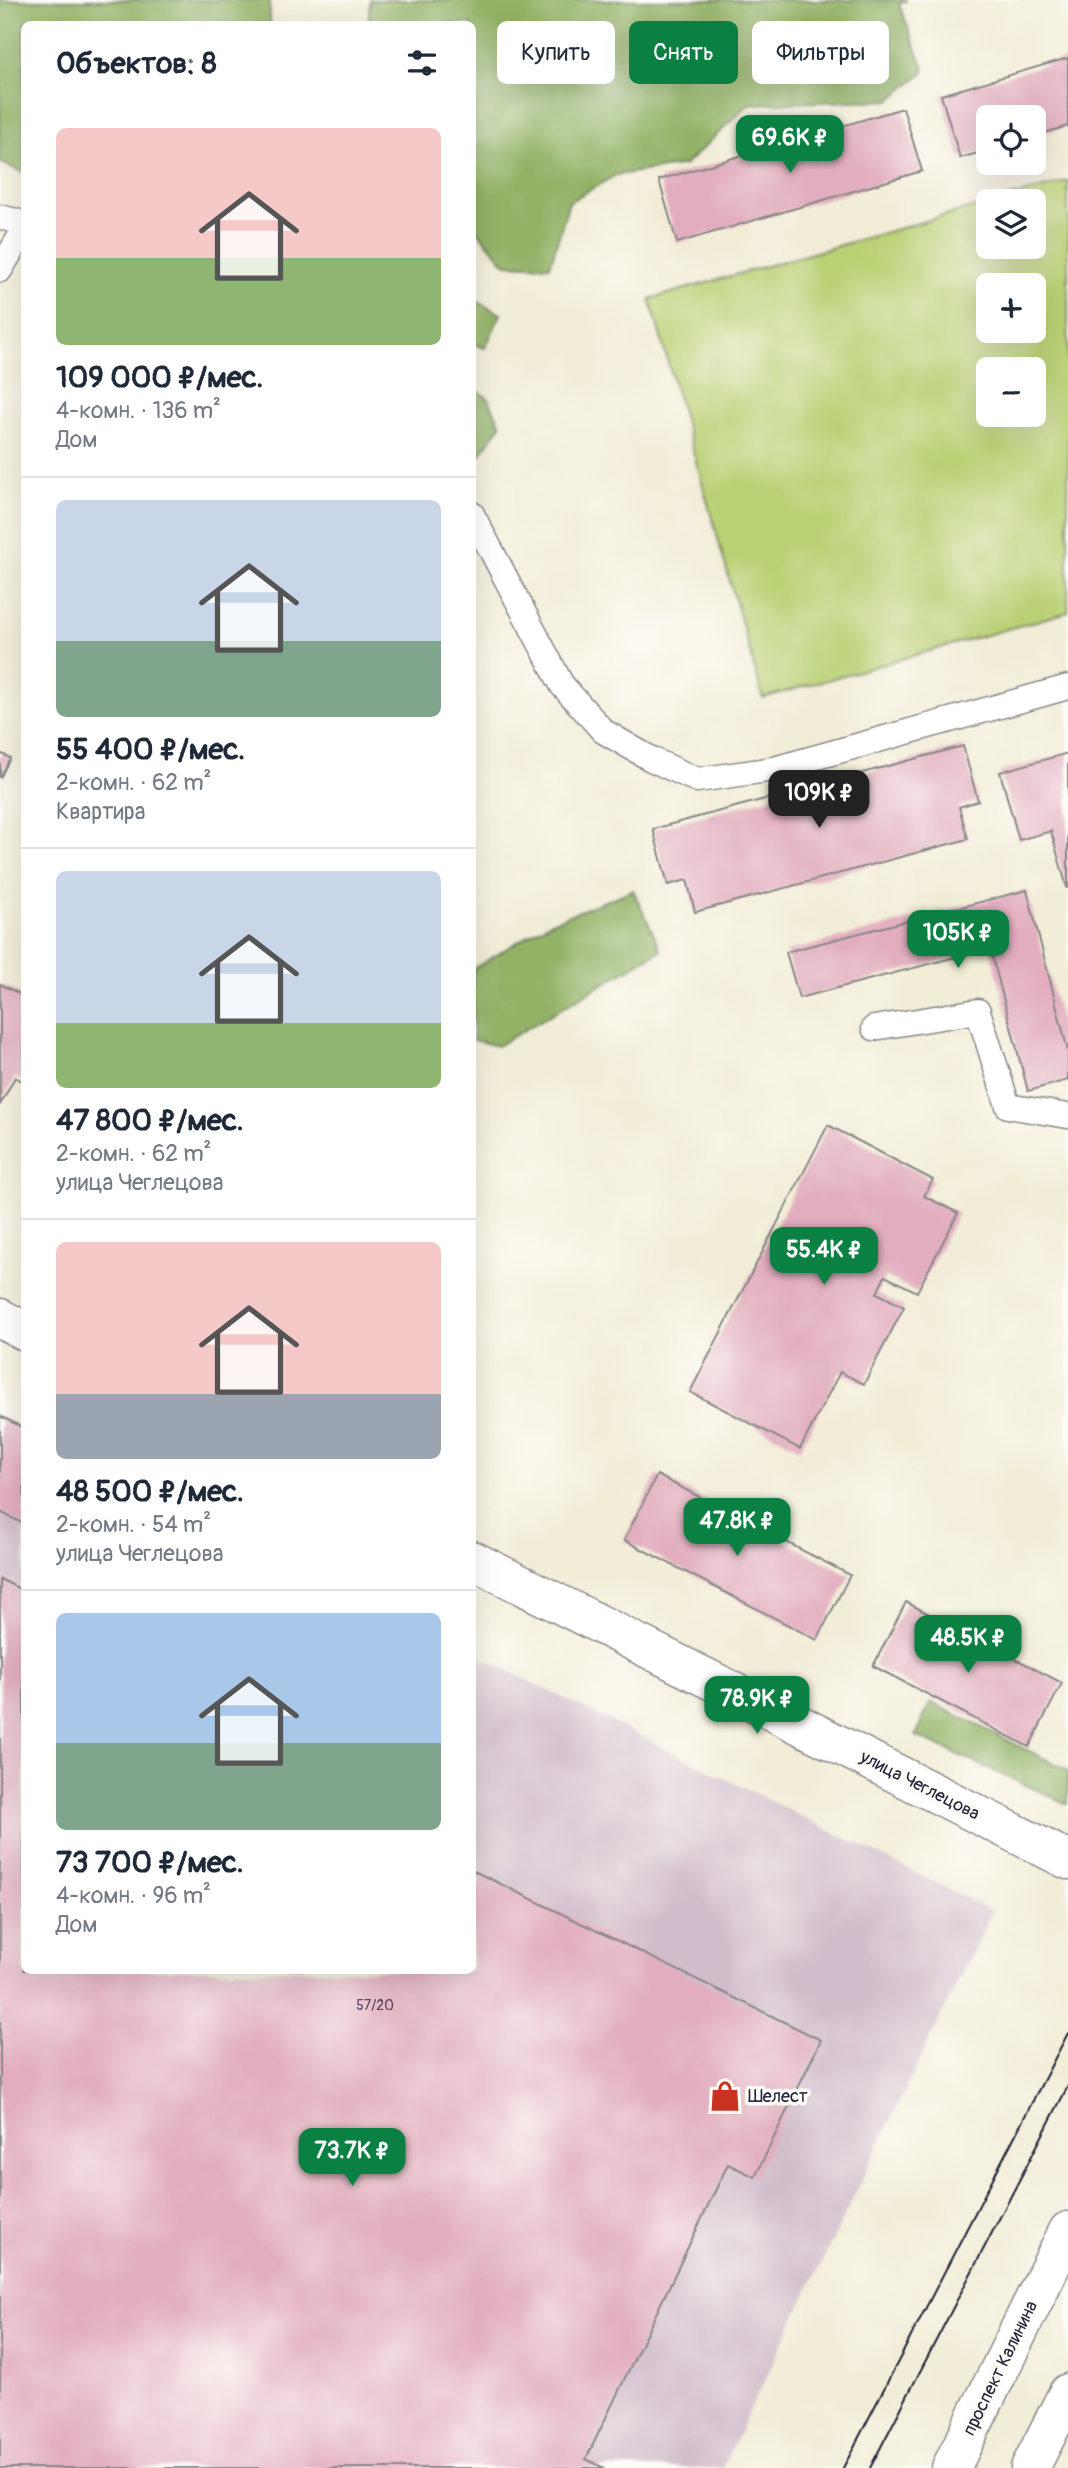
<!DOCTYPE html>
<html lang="ru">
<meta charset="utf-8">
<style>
:root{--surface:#fff;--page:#f2f2f3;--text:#1f2937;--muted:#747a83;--line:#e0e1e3;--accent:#0b8043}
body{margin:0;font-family:Pangolin,sans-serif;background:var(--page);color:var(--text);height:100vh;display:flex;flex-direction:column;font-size:26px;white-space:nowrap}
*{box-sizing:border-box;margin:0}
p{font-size:23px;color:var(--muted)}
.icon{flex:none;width:38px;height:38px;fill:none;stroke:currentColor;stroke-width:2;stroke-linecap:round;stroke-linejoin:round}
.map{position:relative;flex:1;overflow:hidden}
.details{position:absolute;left:21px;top:21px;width:455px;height:1953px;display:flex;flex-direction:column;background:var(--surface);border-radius:10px;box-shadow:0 7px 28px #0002}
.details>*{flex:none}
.banner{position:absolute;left:497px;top:21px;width:466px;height:63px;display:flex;gap:14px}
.controls{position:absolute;left:976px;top:105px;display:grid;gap:14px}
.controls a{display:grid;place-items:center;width:70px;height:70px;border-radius:10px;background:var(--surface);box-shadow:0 7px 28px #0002;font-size:35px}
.price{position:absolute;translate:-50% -60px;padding:0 16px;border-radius:14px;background:var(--accent);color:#fff;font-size:23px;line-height:46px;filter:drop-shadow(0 2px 4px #0008)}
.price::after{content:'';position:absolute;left:50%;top:42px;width:21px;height:16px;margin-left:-10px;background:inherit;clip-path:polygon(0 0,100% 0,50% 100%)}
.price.selected{background:#222;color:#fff}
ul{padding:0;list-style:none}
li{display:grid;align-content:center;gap:14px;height:371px;padding:0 35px}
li+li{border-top:2px solid var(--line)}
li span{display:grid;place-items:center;height:217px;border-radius:10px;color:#555}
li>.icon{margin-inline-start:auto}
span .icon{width:126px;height:126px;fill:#fffc;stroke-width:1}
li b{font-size:30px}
h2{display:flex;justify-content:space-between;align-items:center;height:84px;padding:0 35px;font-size:30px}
.tag{padding:0 24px;border-radius:10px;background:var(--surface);box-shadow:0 7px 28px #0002;font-size:24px;line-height:63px}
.tag.selected{background:var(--accent);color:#fff}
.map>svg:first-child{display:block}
</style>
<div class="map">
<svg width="1068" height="2468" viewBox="0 0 1068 2468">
<rect width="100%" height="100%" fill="#fdfcf7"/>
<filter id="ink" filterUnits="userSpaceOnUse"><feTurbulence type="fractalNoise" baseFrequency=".0143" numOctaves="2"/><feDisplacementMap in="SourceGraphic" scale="14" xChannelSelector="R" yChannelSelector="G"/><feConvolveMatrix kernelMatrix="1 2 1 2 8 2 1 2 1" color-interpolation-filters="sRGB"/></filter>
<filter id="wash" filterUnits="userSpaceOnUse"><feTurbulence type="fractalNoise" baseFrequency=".00686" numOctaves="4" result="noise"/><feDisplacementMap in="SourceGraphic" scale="28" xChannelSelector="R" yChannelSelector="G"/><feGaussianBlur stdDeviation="1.57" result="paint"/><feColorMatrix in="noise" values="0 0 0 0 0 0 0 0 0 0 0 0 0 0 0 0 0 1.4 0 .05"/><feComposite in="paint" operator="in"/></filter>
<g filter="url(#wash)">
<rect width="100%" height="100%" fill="#f2edd7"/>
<path fill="#d1bdcb" d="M0 1416 24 1428V1970H472L473 1653 992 1911 722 2468H0Z"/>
<path fill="#bad074" stroke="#6e7958" stroke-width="2" fill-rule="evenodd" d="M1068 181V612L763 698 650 299 989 203V247H1034V201H996ZM989 285H1034V331H989ZM989 369H1034V415H989Z"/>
<g fill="#93b266" stroke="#5a6a50" stroke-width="2">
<path d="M0 0H270V23L273 24H24V173L0 162Z"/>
<path d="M370 0H907L899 4 925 71 890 100 749 104 685 165 616 175 569 202 550 266 506 264 473 226 472 24H368Z"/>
<path d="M473 300 501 314 485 348 473 344Z"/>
<path d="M473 388 488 398 501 425 473 465Z"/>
<path d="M633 890 661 950 497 1046 473 1040V969L549 923Z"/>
<path d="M930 1702 1068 1770V1804L916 1736Z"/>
</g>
<g id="blocks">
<g fill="#e2aebf">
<path d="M1068 58V126L1034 136V117H989V150L960 158 941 95Z"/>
<path d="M903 108 922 171 677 243 659 180Z"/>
<path d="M963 746 978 801 959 807 968 839 695 912 687 880 668 885 653 829Z"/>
<path d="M0 753 10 758 0 778Z"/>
<path d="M1068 753V888H1067L1051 831 1019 840 1000 772Z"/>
<path d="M1027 890 1068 1051V1080L1028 1091 990 948 799 998 786 952Z"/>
<path d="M0 984 24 996V1082L15 1077 0 1105Z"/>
<path d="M828 1125 933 1180 924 1196 958 1213 917 1292 885 1276 877 1293 904 1307 864 1384 840 1372 800 1449 690 1392Z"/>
<path d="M0 1416 24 1428V1524L0 1512Z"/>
<path d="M657 1475 850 1575 817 1640 624 1540Z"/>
<path d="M0 1579 24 1591V1970H472V1870L821 2040 755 2177 728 2164 586 2459 604 2468H0Z"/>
<path d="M906 1602 1062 1683 1029 1747 873 1666Z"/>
</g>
</g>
</g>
<g filter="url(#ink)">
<use href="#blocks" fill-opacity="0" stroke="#8a8889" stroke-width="2"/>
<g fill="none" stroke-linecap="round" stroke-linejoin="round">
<defs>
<g id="service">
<path d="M0 217 24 223"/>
<path d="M0 270 24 230"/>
<path d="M472 514 562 685 603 731 651 759 697 780 774 769 1068 687"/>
<path d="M874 1028 978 1011 1008 1106 1068 1116"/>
</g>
<g id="minor">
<path d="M0 1318 24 1331"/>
<path d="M472 1560 1068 1860"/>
</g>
<g id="secondary">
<path d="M951 2468 1068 2231"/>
<path d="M1030 2468 1068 2393"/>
</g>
</defs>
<use href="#service" stroke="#8a8889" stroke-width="27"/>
<use href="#minor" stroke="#8a8889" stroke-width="41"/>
<use href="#secondary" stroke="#8a8889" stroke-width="41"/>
<use href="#service" stroke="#fff" stroke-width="24"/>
<use href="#minor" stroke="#fff" stroke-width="38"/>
<use href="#secondary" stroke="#fff" stroke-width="38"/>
<g stroke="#22223b" stroke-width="2">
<path d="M843 2468 1068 2033"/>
<path d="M870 2468 1068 2086"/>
</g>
</g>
</g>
<defs>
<symbol id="shop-bare" viewBox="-9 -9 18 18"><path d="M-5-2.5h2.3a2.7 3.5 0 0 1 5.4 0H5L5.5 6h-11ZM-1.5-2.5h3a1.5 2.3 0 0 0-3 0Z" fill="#c8321e" stroke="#fdfcf7" stroke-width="2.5" paint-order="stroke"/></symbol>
</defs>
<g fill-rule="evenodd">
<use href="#shop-bare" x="703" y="2074" width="44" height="44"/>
</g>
<g text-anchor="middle" stroke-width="7" stroke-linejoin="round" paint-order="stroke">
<g font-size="14" fill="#52455c">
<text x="375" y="2010">57/20</text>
</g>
<g font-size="18" fill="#22223b" stroke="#fdfcf7">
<text transform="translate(920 1785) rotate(27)" y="6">улица Чеглецова</text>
<text transform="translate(1000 2368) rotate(-64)" y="6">проспект Калинина</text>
</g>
<g font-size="18" fill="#22223b" stroke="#fdfcf7" text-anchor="start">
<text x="748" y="2102">Шелест</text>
</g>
</g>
</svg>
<div class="controls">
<a><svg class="icon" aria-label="locate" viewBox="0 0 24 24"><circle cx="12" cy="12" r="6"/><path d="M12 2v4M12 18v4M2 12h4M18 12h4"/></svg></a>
<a><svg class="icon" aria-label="layers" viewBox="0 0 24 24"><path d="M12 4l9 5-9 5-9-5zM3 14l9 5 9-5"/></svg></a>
<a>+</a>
<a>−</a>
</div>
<b class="price" style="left:790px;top:175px">69.6K ₽</b>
<b class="price selected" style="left:819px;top:830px">109K ₽</b>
<b class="price" style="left:958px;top:970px">105K ₽</b>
<b class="price" style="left:824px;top:1287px">55.4K ₽</b>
<b class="price" style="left:737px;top:1558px">47.8K ₽</b>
<b class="price" style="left:968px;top:1675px">48.5K ₽</b>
<b class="price" style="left:757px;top:1736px">78.9K ₽</b>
<b class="price" style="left:352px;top:2188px">73.7K ₽</b>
<div class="banner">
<a class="tag">Купить</a>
<a class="tag selected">Снять</a>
<a class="tag">Фильтры</a>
</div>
<section class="details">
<h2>Объектов: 8<svg class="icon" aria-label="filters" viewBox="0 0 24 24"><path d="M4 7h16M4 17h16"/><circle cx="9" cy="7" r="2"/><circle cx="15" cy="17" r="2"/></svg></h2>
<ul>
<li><span style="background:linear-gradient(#f6c9c9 60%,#8fb573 0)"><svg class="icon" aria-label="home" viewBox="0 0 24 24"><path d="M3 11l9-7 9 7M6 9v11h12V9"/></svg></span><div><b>109 000 ₽/мес.</b><p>4-комн. · 136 m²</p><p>Дом</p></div></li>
<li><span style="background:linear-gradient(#c9d6e8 65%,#7fa58c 0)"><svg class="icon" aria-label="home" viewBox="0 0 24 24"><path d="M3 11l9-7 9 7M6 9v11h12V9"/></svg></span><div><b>55 400 ₽/мес.</b><p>2-комн. · 62 m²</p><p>Квартира</p></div></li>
<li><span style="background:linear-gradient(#c9d6e8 70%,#8fb573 0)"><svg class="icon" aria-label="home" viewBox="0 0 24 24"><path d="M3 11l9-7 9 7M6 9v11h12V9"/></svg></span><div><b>47 800 ₽/мес.</b><p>2-комн. · 62 m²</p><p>улица Чеглецова</p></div></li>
<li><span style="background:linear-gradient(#f6c9c9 70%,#9aa5b1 0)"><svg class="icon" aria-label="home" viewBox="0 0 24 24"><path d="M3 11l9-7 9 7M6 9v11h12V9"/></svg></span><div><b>48 500 ₽/мес.</b><p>2-комн. · 54 m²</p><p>улица Чеглецова</p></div></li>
<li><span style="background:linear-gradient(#a9c7e8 60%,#7fa58c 0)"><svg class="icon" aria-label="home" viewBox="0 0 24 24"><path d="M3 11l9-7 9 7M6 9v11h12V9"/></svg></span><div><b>73 700 ₽/мес.</b><p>4-комн. · 96 m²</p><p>Дом</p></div></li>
</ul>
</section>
</div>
